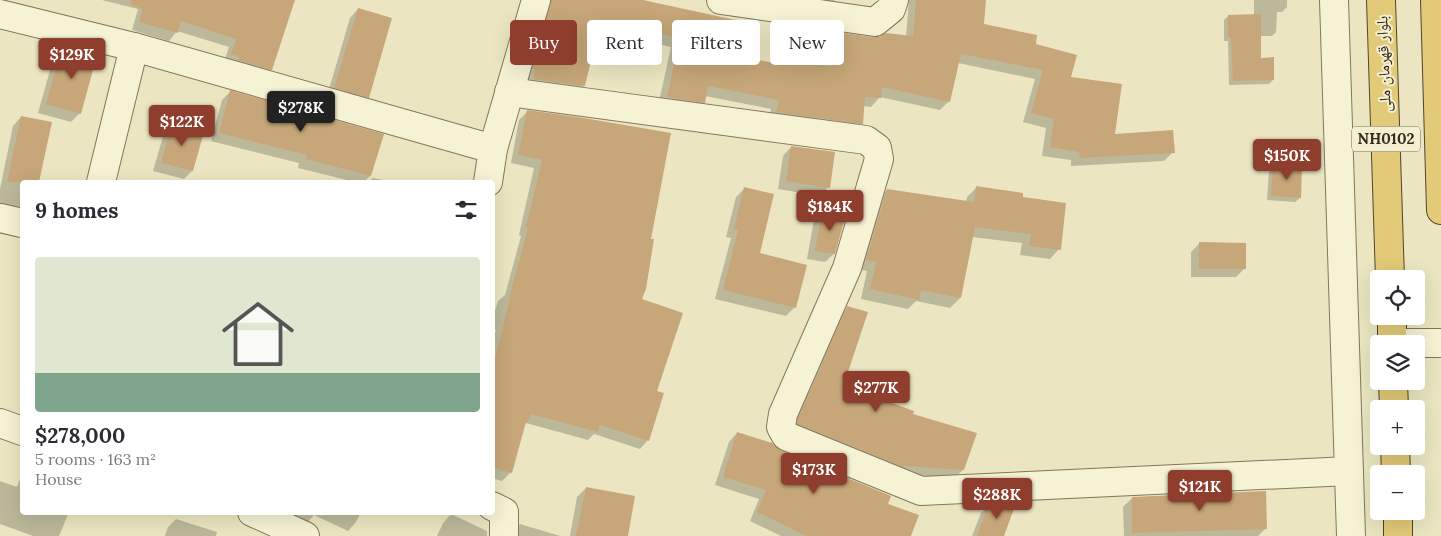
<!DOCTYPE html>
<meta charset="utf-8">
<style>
:root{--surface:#fff;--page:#f2f2f3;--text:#2b2b33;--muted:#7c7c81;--accent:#8f3d2d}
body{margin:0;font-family:Lora,"Noto Naskh Arabic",serif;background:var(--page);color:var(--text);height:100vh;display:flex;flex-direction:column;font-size:19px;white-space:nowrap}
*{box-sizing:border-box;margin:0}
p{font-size:16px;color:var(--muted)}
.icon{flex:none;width:28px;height:28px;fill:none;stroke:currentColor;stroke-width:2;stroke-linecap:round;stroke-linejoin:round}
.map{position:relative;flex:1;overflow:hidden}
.sheet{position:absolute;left:20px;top:180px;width:475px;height:335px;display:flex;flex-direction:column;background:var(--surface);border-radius:5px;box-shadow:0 5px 20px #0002}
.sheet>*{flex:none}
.top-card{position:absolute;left:510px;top:20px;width:475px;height:45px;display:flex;gap:10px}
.tools{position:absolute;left:1370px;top:270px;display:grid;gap:10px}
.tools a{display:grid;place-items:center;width:55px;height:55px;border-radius:5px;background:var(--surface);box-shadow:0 5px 20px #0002;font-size:25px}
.price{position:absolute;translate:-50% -42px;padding:0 11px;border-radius:5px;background:var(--accent);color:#fff;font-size:16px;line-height:32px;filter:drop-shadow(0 1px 2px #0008)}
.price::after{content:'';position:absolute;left:50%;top:30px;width:15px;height:11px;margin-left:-8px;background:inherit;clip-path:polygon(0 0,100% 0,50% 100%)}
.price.on{background:#222;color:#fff}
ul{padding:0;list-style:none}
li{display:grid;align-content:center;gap:10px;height:265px;padding:0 15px}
li span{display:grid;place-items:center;height:155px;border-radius:5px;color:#555}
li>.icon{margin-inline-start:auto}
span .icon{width:90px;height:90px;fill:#fffc;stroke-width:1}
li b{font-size:21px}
h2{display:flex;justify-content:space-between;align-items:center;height:60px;padding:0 15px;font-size:21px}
.chip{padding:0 18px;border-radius:5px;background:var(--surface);box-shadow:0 5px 20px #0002;font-size:18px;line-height:45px}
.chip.on{background:var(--accent);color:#fff}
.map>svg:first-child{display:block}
</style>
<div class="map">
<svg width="1441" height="536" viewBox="0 0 1441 536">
<rect width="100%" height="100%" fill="#ebe6c1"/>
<g fill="#0003">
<path d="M102 0H294L271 69 263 78 224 62 229 47 177 31 169 41 132 30 138 9Z"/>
<path d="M540 0H609L739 58 782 66 789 59 824 67 827 42 836 34 873 39 906 37 909 0H984L982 25 1034 45 1070 78 1113 135 1173 152 1164 161 1071 166V160L1042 156 1046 128 1023 122 1035 79 958 63 949 101 940 110 880 97 871 107 863 106 862 123 853 132 768 121 771 109 705 96 704 102 695 111 658 106 671 47 599 31 598 35 595 37 584 86 575 95 524 88Z"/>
<path d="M757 0H835L825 10Z"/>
<path d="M1254 0H1287V7L1282 12H1277L1276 32 1272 36H1259V59L1273 80 1269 84 1229 85 1228 41H1224V20L1228 16H1254Z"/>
<path d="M358 9 368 97 359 105 327 96 350 18Z"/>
<path d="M62 47 80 113 71 122 38 113 54 56Z"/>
<path d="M230 92 382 135 370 176 364 182H355L298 168 299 163 211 141 222 100Z"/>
<path d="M527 112 650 241 641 300 655 392 648 440 640 449 594 434 588 440 526 423 524 425 511 472 502 481 492 478V341L496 330 492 329V320L498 301 505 295 521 236 519 235 534 168 511 163 519 120Z"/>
<path d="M21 117 51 123 38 182H22V219L0 212V189L13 126Z"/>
<path d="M172 125 192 171 184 179 153 171 164 133Z"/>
<path d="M791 147 828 187 820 196 778 189 783 156Z"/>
<path d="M1273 166 1300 198 1295 202 1267 200 1269 170Z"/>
<path d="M373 178 393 182H368Z"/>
<path d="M977 187 1021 198 1059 249 1050 259 1020 255 1022 243 971 237 960 298 950 308 916 301 908 309 861 299 867 271 857 269 877 200 887 190 966 202 967 197Z"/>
<path d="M744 189 759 254 805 265 794 308 786 316 715 299 731 238 726 237 736 197Z"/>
<path d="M823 211 834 254 825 262 807 259 814 220Z"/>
<path d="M1200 243 1245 268 1236 277H1191V252Z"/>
<path d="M848 308 845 379 871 397 912 415 963 470 954 478 892 473 789 432 839 316Z"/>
<path d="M737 433 779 452 886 505 910 536H781L750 521 759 499 715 485 729 442Z"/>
<path d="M22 476V512H69L59 536H33L0 524V481L17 487 20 479Z"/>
<path d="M586 488 627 536H570L577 497Z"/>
<path d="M1132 498 1266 528 1258 536H1124L1123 507Z"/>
<path d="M989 505 1003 536H972L981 513Z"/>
<path d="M287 512H361L356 522 348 531 314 515 305 525 285 515Z"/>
<path d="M451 514 487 531V536H437L443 523Z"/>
<path d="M176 519 217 532 216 536H165L168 527Z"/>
<path d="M520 524 560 536H512V533Z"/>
</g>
<g fill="#c7a779">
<path d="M131 0H295L272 70 238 60 239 56 231 54 236 39 181 21 178 33 139 22 143 9 131 5Z"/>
<path d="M551 0H643L749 23 740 57 787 65 789 57 831 67 837 32 873 37H880L886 33 913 36 916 0H986L984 24 1037 35 1036 44 1077 55 1071 77 1122 84 1115 134 1173 130 1175 153 1080 158 1079 152 1050 147 1054 119 1031 113 1043 70 961 54 950 102 882 87 881 98 865 97 863 124 776 112 779 100 708 86 705 103 667 97 680 38 602 21 599 35H597L585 86 533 79 535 69 532 68Z"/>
<path d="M358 8 392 18 369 98 334 88Z"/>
<path d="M1261 14V58L1274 57V80L1233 81 1231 37H1228V15Z"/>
<path d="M62 46 97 55 81 114 46 104Z"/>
<path d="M230 90 384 134 371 176 306 159 307 155 219 133Z"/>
<path d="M527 110 578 117 671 133 651 239H654L646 289 642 299 683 313 657 391 664 393 649 441 600 425 598 432 531 414 528 422H526L512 473 492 467V355L496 356 513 283 528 228 526 227 542 160 518 155Z"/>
<path d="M21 116 52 122 39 182H7Z"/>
<path d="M172 123 204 132 193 171 161 163Z"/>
<path d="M791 146 835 152 830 188 786 181Z"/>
<path d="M1273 165 1302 166 1301 198 1271 196Z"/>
<path d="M976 186 1023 193V197L1066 203 1061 250 1029 246 1031 234 975 227 961 298 921 290 919 300 870 289 876 262 866 260 887 189 974 202Z"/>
<path d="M744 187 774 194 760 253 807 265 796 308 723 290 738 230 734 229Z"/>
<path d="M822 210 846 214 835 254 815 251Z"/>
<path d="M1199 242 1246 243V269H1199Z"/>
<path d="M847 306 868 312 846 378 875 387 873 396 914 411 913 414 977 433 964 470 901 466 797 424 798 418 819 371H820L823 361Z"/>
<path d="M737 432 772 443 780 450 891 496 888 504 919 515 911 536H807L757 512 766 490 723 477Z"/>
<path d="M586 487 635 496 628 536H576Z"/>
<path d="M1266 491 1267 529 1132 533V497Z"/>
<path d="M989 503H1016L1004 536H977Z"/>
</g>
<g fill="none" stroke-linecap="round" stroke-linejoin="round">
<defs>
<g id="minor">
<path d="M721 0 875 22 891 9 894 0"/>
<path d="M1334 0 1351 536"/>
<path d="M0 14 134 47 493 149"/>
<path d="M509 92 866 140 877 148 879 159 847 268 783 414 781 427 786 436 921 491 1349 471"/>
<path d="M101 182 134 47"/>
<path d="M488 182 493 149 536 0"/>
<path d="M0 218 22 223"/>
<path d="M0 423 22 431"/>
<path d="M492 506 504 512V536"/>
<path d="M252 512 305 536"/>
</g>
<path id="tertiary" d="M1392 343H1441"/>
<g id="trunk">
<path d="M1381 0 1390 279"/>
<path d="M1435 0 1441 210"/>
<path d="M1392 316V344"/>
<path d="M1393 381 1394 409"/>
<path d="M1395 446 1396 474"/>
<path d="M1398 511V536"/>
</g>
</defs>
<use href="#minor" stroke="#83775a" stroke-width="30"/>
<use href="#tertiary" stroke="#83775a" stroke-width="30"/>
<use href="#trunk" stroke="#51442e" stroke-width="30"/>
<use href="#minor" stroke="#f6f2d4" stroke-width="28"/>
<use href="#tertiary" stroke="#f6f2d4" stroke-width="28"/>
<use href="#trunk" stroke="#e2ca78" stroke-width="28"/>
</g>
<g text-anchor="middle" stroke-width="4" stroke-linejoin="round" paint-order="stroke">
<rect fill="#f3efd0" stroke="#6d6653" stroke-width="1" x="1352" y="126.5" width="68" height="25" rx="4"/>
<g font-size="15" font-weight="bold" fill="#342c1d">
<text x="1386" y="144">NH0102</text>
</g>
<g font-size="16" fill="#342c1d" stroke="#f3efd0">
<text transform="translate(1383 64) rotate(-92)" y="6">بلوار قهرمان ملی</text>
</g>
</g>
</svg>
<div class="tools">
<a><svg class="icon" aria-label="locate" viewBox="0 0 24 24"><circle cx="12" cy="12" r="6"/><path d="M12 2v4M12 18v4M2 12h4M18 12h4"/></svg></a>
<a><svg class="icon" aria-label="layers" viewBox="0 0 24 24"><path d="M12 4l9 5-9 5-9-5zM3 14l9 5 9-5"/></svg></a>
<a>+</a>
<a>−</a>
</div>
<b class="price" style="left:72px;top:80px">$129K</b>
<b class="price on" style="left:301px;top:133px">$278K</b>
<b class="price" style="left:182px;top:147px">$122K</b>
<b class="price" style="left:1287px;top:181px">$150K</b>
<b class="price" style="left:830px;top:232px">$184K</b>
<b class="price" style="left:876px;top:413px">$277K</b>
<b class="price" style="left:814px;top:495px">$173K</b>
<b class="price" style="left:1200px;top:512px">$121K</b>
<b class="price" style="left:997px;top:520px">$288K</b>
<div class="top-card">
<a class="chip on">Buy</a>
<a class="chip">Rent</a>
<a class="chip">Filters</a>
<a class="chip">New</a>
</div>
<section class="sheet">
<h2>9 homes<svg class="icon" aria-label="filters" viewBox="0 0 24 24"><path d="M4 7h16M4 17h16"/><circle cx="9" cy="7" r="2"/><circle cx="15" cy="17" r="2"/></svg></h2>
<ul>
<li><span style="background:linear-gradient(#dfe7d0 75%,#7fa58c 0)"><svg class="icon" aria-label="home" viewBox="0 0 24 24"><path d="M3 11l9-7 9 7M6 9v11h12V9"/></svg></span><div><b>$278,000</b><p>5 rooms · 163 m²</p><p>House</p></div></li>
</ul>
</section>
</div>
